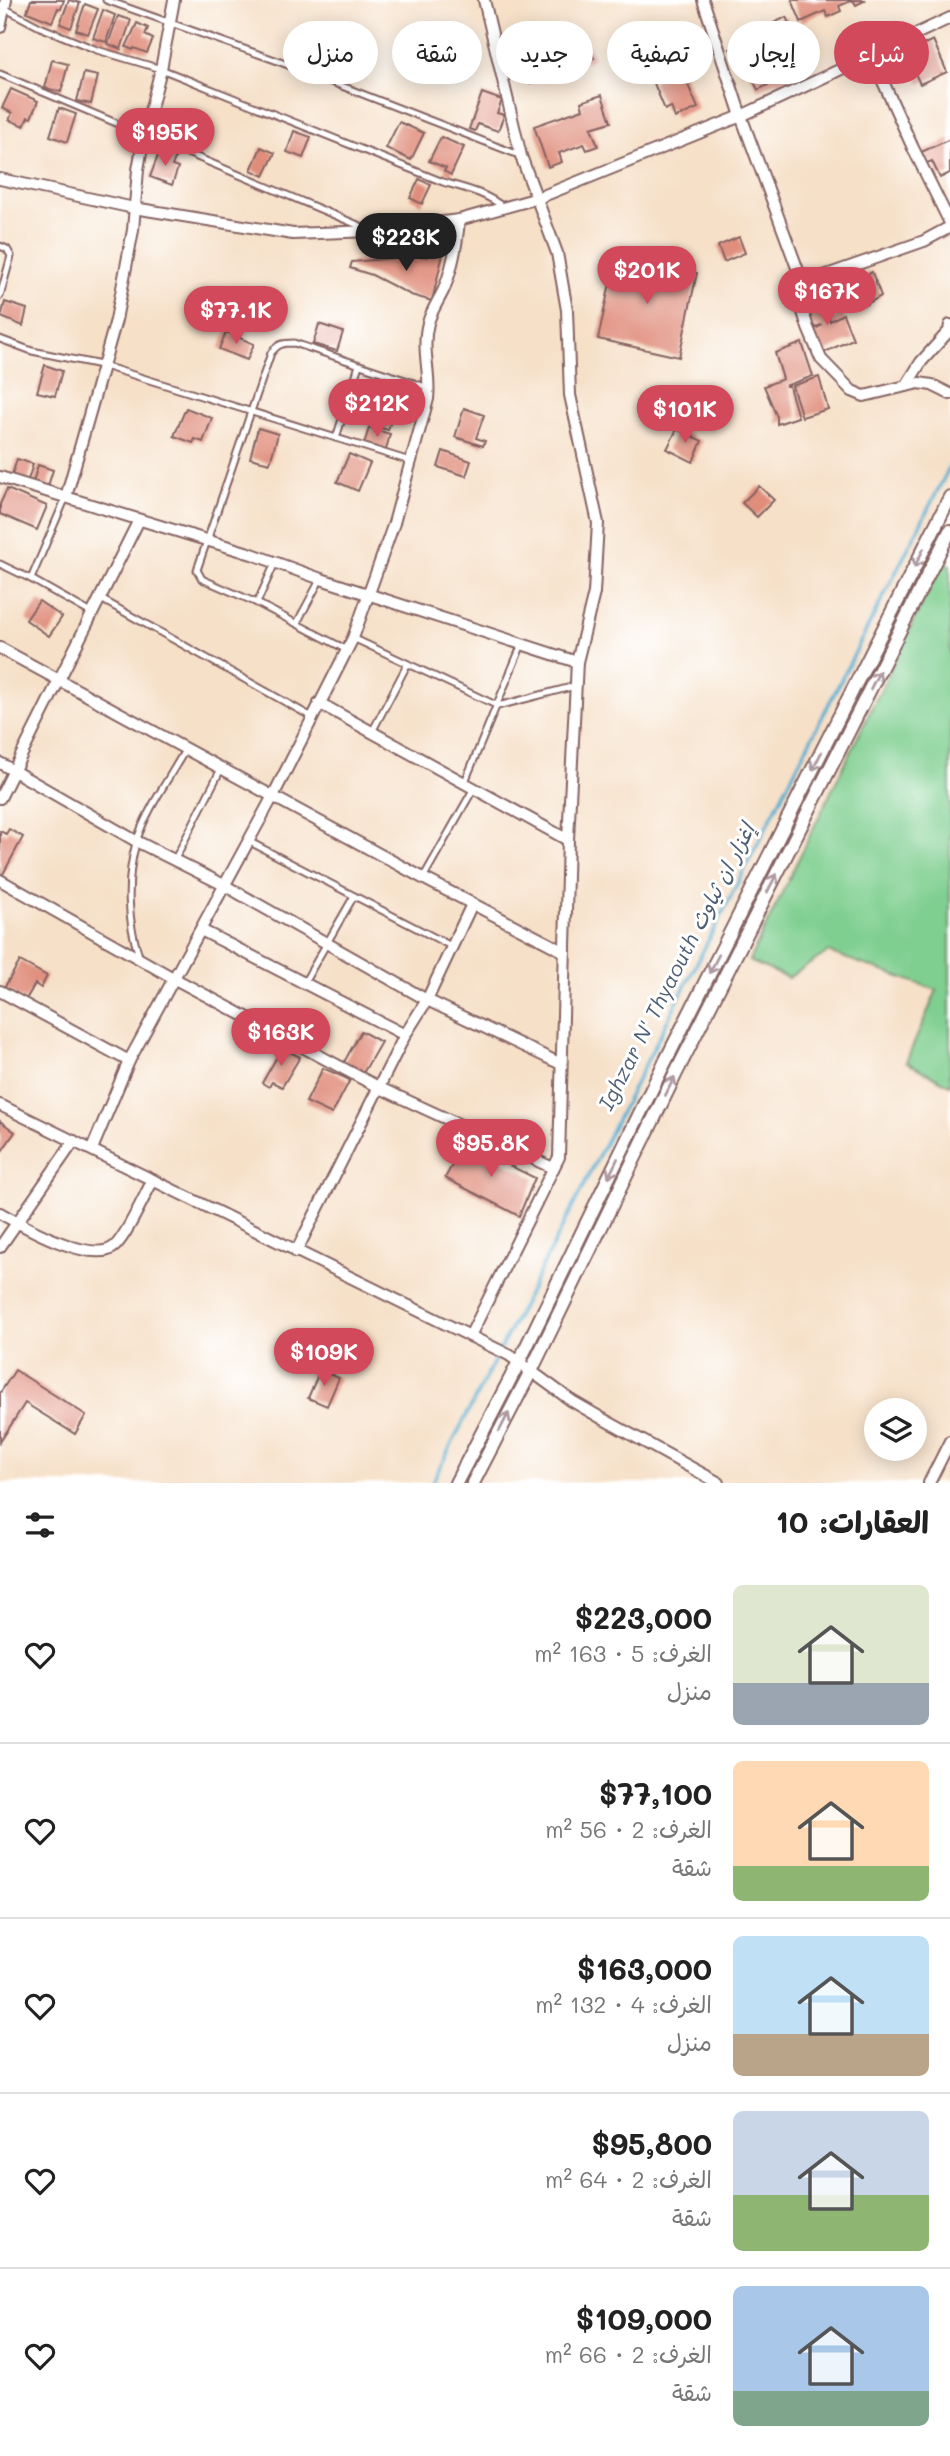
<!DOCTYPE html>
<html lang="ar">
<meta charset="utf-8">
<style>
:root{--surface:#fff;--page:#f6f6f6;--text:#222;--muted:#767676;--line:#e0e0e0;--accent:#d1495b}
body{margin:0;font-family:Mali,"Playpen Sans Arabic",sans-serif;background:var(--page);color:var(--text);direction:rtl;height:100vh;display:flex;flex-direction:column;font-size:26px;white-space:nowrap}
*{box-sizing:border-box;margin:0}
p{font-size:23px;color:var(--muted)}
.icon{flex:none;width:38px;height:38px;fill:none;stroke:currentColor;stroke-width:2;stroke-linecap:round;stroke-linejoin:round}
.map{position:relative;height:1483px;overflow:hidden;direction:ltr}
.panel{display:flex;flex-direction:column;background:var(--surface);flex:1}
.panel>*{flex:none}
.top-card{position:absolute;left:21px;top:21px;width:908px;height:63px;direction:rtl;display:flex;gap:14px}
.fabs{position:absolute;left:864px;top:1398px;display:grid;gap:14px}
.fabs a{display:grid;place-items:center;width:63px;height:63px;border-radius:50%;background:var(--surface);box-shadow:0 4px 18px #0003;font-size:35px}
.price{position:absolute;translate:-50% -60px;padding:0 16px;border-radius:24px;background:var(--accent);color:#fff;font-size:23px;line-height:46px;filter:drop-shadow(0 2px 4px #0008)}
.price::after{content:'';position:absolute;left:50%;top:42px;width:21px;height:16px;margin-left:-10px;background:inherit;clip-path:polygon(0 0,100% 0,50% 100%)}
.price.active{background:#222;color:#fff}
ul{padding:0;list-style:none}
li{display:flex;align-items:center;gap:21px;height:175px;padding:0 21px}
li+li{border-top:2px solid var(--line)}
li span{display:grid;place-items:center;flex:none;width:196px;height:140px;border-radius:10px;color:#555}
li>.icon{margin-inline-start:auto}
span .icon{width:84px;height:84px;fill:#fffc;stroke-width:1}
li b{font-size:30px}
h2{display:flex;justify-content:space-between;align-items:center;height:84px;padding:0 21px;font-size:30px}
.pill{padding:0 24px;border-radius:32px;background:var(--surface);box-shadow:0 4px 18px #0003;font-size:24px;line-height:63px}
.pill.active{background:var(--accent);color:#fff}
.map>svg:first-child{display:block}
</style>
<div class="map">
<svg width="950" height="1483" viewBox="0 0 950 1483">
<rect width="100%" height="100%" fill="#fff"/>
<filter id="ink" filterUnits="userSpaceOnUse"><feTurbulence type="fractalNoise" baseFrequency=".0143" numOctaves="2"/><feDisplacementMap in="SourceGraphic" scale="14" xChannelSelector="R" yChannelSelector="G"/><feConvolveMatrix kernelMatrix="1 2 1 2 8 2 1 2 1" color-interpolation-filters="sRGB"/></filter>
<filter id="wash" filterUnits="userSpaceOnUse"><feTurbulence type="fractalNoise" baseFrequency=".00686" numOctaves="4" result="noise"/><feDisplacementMap in="SourceGraphic" scale="28" xChannelSelector="R" yChannelSelector="G"/><feGaussianBlur stdDeviation="1.57" result="paint"/><feColorMatrix in="noise" values="0 0 0 0 0 0 0 0 0 0 0 0 0 0 0 0 0 1.4 0 .05"/><feComposite in="paint" operator="in"/></filter>
<g filter="url(#wash)">
<rect width="100%" height="100%" fill="#f6e0c8"/>
<path fill="#7fcf90" stroke="#64775e" stroke-width="2" d="M943 561 950 565V1085L906 1062 937 990 828 952 788 978 749 961Z"/>
<g fill="none" stroke-linecap="round" stroke-linejoin="round">
<path stroke="#53add0" stroke-width="3.5" d="M432 1483 950 466"/>
</g>
<g id="blocks">
<g fill="#e08d7b">
<path d="M31 0H64L61 9 58 8 52 22 27 12Z"/>
<path d="M69 0 80 3 71 28 60 24Z"/>
<path d="M792 0H866L856 5 853 0 839 6 841 11 828 17 825 11 801 22Z"/>
<path d="M85 4 98 9 88 34 76 30Z"/>
<path d="M103 10 115 15 106 42 93 38Z"/>
<path d="M118 16 131 20 121 49 108 44Z"/>
<path d="M786 17 811 67 779 83 778 80 758 90 748 70 743 73 730 49 743 43 741 39Z"/>
<path d="M137 23 148 28 145 35 153 39 147 53 134 48 133 50 126 47Z"/>
<path d="M933 40 947 72 920 84 905 53Z"/>
<path d="M586 41 594 58 561 73 553 56Z"/>
<path d="M551 54 558 74 530 83 523 64Z"/>
<path d="M52 60 68 64 61 92 45 88Z"/>
<path d="M681 69 698 108 675 118 671 107 665 110 653 81Z"/>
<path d="M84 73 98 76 91 104 77 101Z"/>
<path d="M11 89 38 101 31 118 28 117 24 126 9 120 12 113 2 108Z"/>
<path d="M482 93 502 100 497 113 504 115 498 131 478 124 475 131 469 129Z"/>
<path d="M602 95 611 122 591 128 598 146 587 150 584 144 559 153 562 162 548 167 534 126 583 109 581 102Z"/>
<path d="M59 108 76 114 67 142 50 136Z"/>
<path d="M399 122 424 133 411 160 386 148Z"/>
<path d="M294 131 311 137 303 158 287 152Z"/>
<path d="M441 137 464 147 451 175 444 171 446 168 429 161Z"/>
<path d="M950 139V173L940 178 932 161 924 164 919 153Z"/>
<path d="M261 147 275 153 264 176 251 170Z"/>
<path d="M160 150 176 156 172 166 178 168 172 185 150 177Z"/>
<path d="M419 179 431 185 422 204 410 198Z"/>
<path d="M739 237 745 253 724 262 718 246Z"/>
<path d="M434 254H443L432 301 411 295 372 275 350 268 352 262 419 256 427 257 428 255 434 256Z"/>
<path d="M616 255 697 273 679 357 598 339Z"/>
<path d="M872 272 881 296 865 305 856 281Z"/>
<path d="M821 297 830 321 843 314 853 339 821 354 811 331 822 325 813 328 804 305Z"/>
<path d="M5 302 27 309 23 326 1 317Z"/>
<path d="M319 324 343 332 337 351 313 344Z"/>
<path d="M226 332 254 344 247 360 219 349Z"/>
<path d="M802 343 813 376 785 386H789L798 417 777 424V417L764 386 783 379 775 353Z"/>
<path d="M45 365 62 371 55 396 37 392Z"/>
<path d="M819 377 828 409 802 417 792 386Z"/>
<path d="M370 401 395 408 388 430 363 423Z"/>
<path d="M186 408 212 418 203 442 195 439 193 443 174 436Z"/>
<path d="M464 408 484 415 476 438 485 441 483 446 455 437Z"/>
<path d="M258 428 278 434 270 463 250 458Z"/>
<path d="M369 428 390 434 386 450 364 444Z"/>
<path d="M677 429 702 441 693 462 667 449Z"/>
<path d="M443 451 471 461 466 476 438 467Z"/>
<path d="M349 454 370 463 358 491 337 482Z"/>
<path d="M17 459 33 464 28 480 12 475Z"/>
<path d="M38 465 53 470 48 486 33 482Z"/>
<path d="M759 486 774 500 757 517 742 503Z"/>
<path d="M7 489 47 506 37 530 0 514V504Z"/>
<path d="M39 601 62 617 49 636 26 620Z"/>
<path d="M9 829 23 837 2 876 0 875V831L6 834Z"/>
<path d="M20 961 47 976 41 988 35 984 25 1001 4 988Z"/>
<path d="M361 1031 381 1042 362 1075 343 1064Z"/>
<path d="M282 1048 300 1057 282 1087 272 1082 269 1087 262 1083Z"/>
<path d="M323 1068 350 1080 332 1114 306 1102Z"/>
<path d="M0 1121 15 1132 2 1151 0 1149Z"/>
<path d="M464 1143 535 1178 519 1216 445 1178Z"/>
<path d="M15 1370 86 1415 75 1434 25 1403 0 1442V1393Z"/>
<path d="M320 1370 339 1378 327 1406 308 1398Z"/>
</g>
</g>
</g>
<g filter="url(#ink)">
<use href="#blocks" fill-opacity="0" stroke="#866362" stroke-width="2"/>
<g fill="none" stroke-linecap="round" stroke-linejoin="round">
<defs>
<g id="service">
<path d="M106 0 275 60 519 155"/>
<path d="M4 8 40 27 97 50 161 69 443 182C464 188 487 193 504 208"/>
<path d="M0 74 365 228"/>
<path d="M0 246 7 249 11 256 0 296"/>
<path d="M0 339 32 351 101 365 410 461"/>
<path d="M336 438 359 365"/>
<path d="M66 497 31 579 93 614"/>
<path d="M275 563 257 603 347 650"/>
<path d="M0 564 31 579"/>
<path d="M101 599 312 717"/>
<path d="M257 603 202 579 197 570 271 353C278 344 282 343 294 343L429 388"/>
<path d="M297 623 320 580"/>
<path d="M353 638 498 706 575 686"/>
<path d="M372 732 407 665"/>
<path d="M464 784 522 644"/>
<path d="M250 842 451 946"/>
<path d="M174 861 221 769"/>
<path d="M423 878 474 788"/>
<path d="M139 956C127 921 126 879 136 843 144 814 170 777 185 750"/>
<path d="M304 983 354 896"/>
</g>
<g id="minor">
<path d="M703 0 741 116 799 273 795 286 808 328 821 359 852 391 864 396 919 383 932 385 950 394"/>
<path d="M0 27 6 0"/>
<path d="M871 55 913 148 950 223"/>
<path d="M0 179 134 208 293 234 371 231 459 220 538 198 741 116 950 18"/>
<path d="M795 286 924 241 950 227"/>
<path d="M906 386 921 362 949 331 950 325"/>
<path d="M0 477 252 554 321 579 577 662 594 593 598 523 570 395 567 310 557 253 521 156 484 0"/>
<path d="M66 497 116 320 133 230 138 170 144 135 161 69 174 0"/>
<path d="M0 648 423 878 565 952"/>
<path d="M319 703 568 840"/>
<path d="M0 763 136 841 224 885 427 1000 561 1064"/>
<path d="M0 798 139 520"/>
<path d="M0 880 175 979 380 1088 553 1168"/>
<path d="M201 930 405 1035"/>
<path d="M0 991 129 1061"/>
<path d="M0 1105 470 1336 559 1157 568 840 577 662"/>
<path d="M92 1149 129 1061 273 796 353 638 394 523 428 399C431 374 421 349 428 323 431 311 439 300 444 289 453 267 457 243 459 220"/>
<path d="M0 1213C22 1225 93 1266 115 1246 127 1235 144 1196 153 1180"/>
<path d="M0 1247 74 1141"/>
<path d="M296 1252 405 1035 427 1000 472 904"/>
<path d="M470 1336 509 1355 572 1401 603 1419 719 1483"/>
<path d="M929 1483 950 1441"/>
</g>
<g id="tertiary">
<path d="M456 1483 519 1362 661 1070 950 497"/>
<path d="M473 1483 531 1371 676 1073 950 531"/>
</g>
</defs>
<use href="#service" stroke="#866362" stroke-width="9"/>
<use href="#minor" stroke="#866362" stroke-width="14"/>
<use href="#tertiary" stroke="#866362" stroke-width="16"/>
<use href="#service" stroke="#fff" stroke-width="5"/>
<use href="#minor" stroke="#fff" stroke-width="10"/>
<use href="#tertiary" stroke="#fff" stroke-width="12"/>
</g>
<defs><path id="oneway-shaft" d="M-6 0H5M1.5-3L5.5 0L1.5 3" fill="none" stroke-width="1.6" stroke-linecap="round" stroke-linejoin="round" transform="scale(1.75)"/></defs>
<g stroke="#ae9aa0">
<use href="#oneway-shaft" transform="translate(919 558) rotate(117)"/>
<use href="#oneway-shaft" transform="translate(875 680) rotate(-63)"/>
<use href="#oneway-shaft" transform="translate(817 761) rotate(117)"/>
<use href="#oneway-shaft" transform="translate(772 883) rotate(-63)"/>
<use href="#oneway-shaft" transform="translate(714 964) rotate(117)"/>
<use href="#oneway-shaft" transform="translate(670 1086) rotate(-64)"/>
<use href="#oneway-shaft" transform="translate(613 1168) rotate(116)"/>
<use href="#oneway-shaft" transform="translate(504 1422) rotate(-63)"/>
</g>
</g>
<g text-anchor="middle" stroke-width="6" stroke-linejoin="round" paint-order="stroke">
<g font-size="21" font-style="italic" fill="#4e5f75" stroke="#fff">
<text transform="translate(677 967) rotate(-63)" y="7">Ighzar N' Thyaouth إغزار ان ثياوث</text>
</g>
</g>
</svg>
<div class="fabs">
<a><svg class="icon" aria-label="layers" viewBox="0 0 24 24"><path d="M12 4l9 5-9 5-9-5zM3 14l9 5 9-5"/></svg></a>
</div>
<b class="price" style="left:165px;top:168px">$195K</b>
<b class="price active" style="left:406px;top:273px">$223K</b>
<b class="price" style="left:647px;top:306px">$201K</b>
<b class="price" style="left:827px;top:327px">$167K</b>
<b class="price" style="left:236px;top:346px">$77.1K</b>
<b class="price" style="left:377px;top:439px">$212K</b>
<b class="price" style="left:685px;top:445px">$101K</b>
<b class="price" style="left:281px;top:1068px">$163K</b>
<b class="price" style="left:491px;top:1179px">$95.8K</b>
<b class="price" style="left:324px;top:1388px">$109K</b>
<div class="top-card">
<a class="pill active">شراء</a>
<a class="pill">إيجار</a>
<a class="pill">تصفية</a>
<a class="pill">جديد</a>
<a class="pill">شقة</a>
<a class="pill">منزل</a>
</div>
</div>
<section class="panel">
<h2>العقارات: 10<svg class="icon" aria-label="filters" viewBox="0 0 24 24"><path d="M4 7h16M4 17h16"/><circle cx="9" cy="7" r="2"/><circle cx="15" cy="17" r="2"/></svg></h2>
<ul>
<li><span style="background:linear-gradient(#dfe7d0 70%,#9aa5b1 0)"><svg class="icon" aria-label="home" viewBox="0 0 24 24"><path d="M3 11l9-7 9 7M6 9v11h12V9"/></svg></span><div><b>$223,000</b><p>الغرف: 5 · 163 m²</p><p>منزل</p></div><svg class="icon" aria-label="heart" viewBox="0 0 24 24"><path d="M12 20l-8-8c-3-5 5-10 8-4 3-6 11-1 8 4z"/></svg></li>
<li><span style="background:linear-gradient(#ffd9b3 75%,#8fb573 0)"><svg class="icon" aria-label="home" viewBox="0 0 24 24"><path d="M3 11l9-7 9 7M6 9v11h12V9"/></svg></span><div><b>$77,100</b><p>الغرف: 2 · 56 m²</p><p>شقة</p></div><svg class="icon" aria-label="heart" viewBox="0 0 24 24"><path d="M12 20l-8-8c-3-5 5-10 8-4 3-6 11-1 8 4z"/></svg></li>
<li><span style="background:linear-gradient(#bfe0f5 70%,#b9a48a 0)"><svg class="icon" aria-label="home" viewBox="0 0 24 24"><path d="M3 11l9-7 9 7M6 9v11h12V9"/></svg></span><div><b>$163,000</b><p>الغرف: 4 · 132 m²</p><p>منزل</p></div><svg class="icon" aria-label="heart" viewBox="0 0 24 24"><path d="M12 20l-8-8c-3-5 5-10 8-4 3-6 11-1 8 4z"/></svg></li>
<li><span style="background:linear-gradient(#c9d6e8 60%,#8fb573 0)"><svg class="icon" aria-label="home" viewBox="0 0 24 24"><path d="M3 11l9-7 9 7M6 9v11h12V9"/></svg></span><div><b>$95,800</b><p>الغرف: 2 · 64 m²</p><p>شقة</p></div><svg class="icon" aria-label="heart" viewBox="0 0 24 24"><path d="M12 20l-8-8c-3-5 5-10 8-4 3-6 11-1 8 4z"/></svg></li>
<li><span style="background:linear-gradient(#a9c7e8 75%,#7fa58c 0)"><svg class="icon" aria-label="home" viewBox="0 0 24 24"><path d="M3 11l9-7 9 7M6 9v11h12V9"/></svg></span><div><b>$109,000</b><p>الغرف: 2 · 66 m²</p><p>شقة</p></div><svg class="icon" aria-label="heart" viewBox="0 0 24 24"><path d="M12 20l-8-8c-3-5 5-10 8-4 3-6 11-1 8 4z"/></svg></li>
</ul>
</section>
